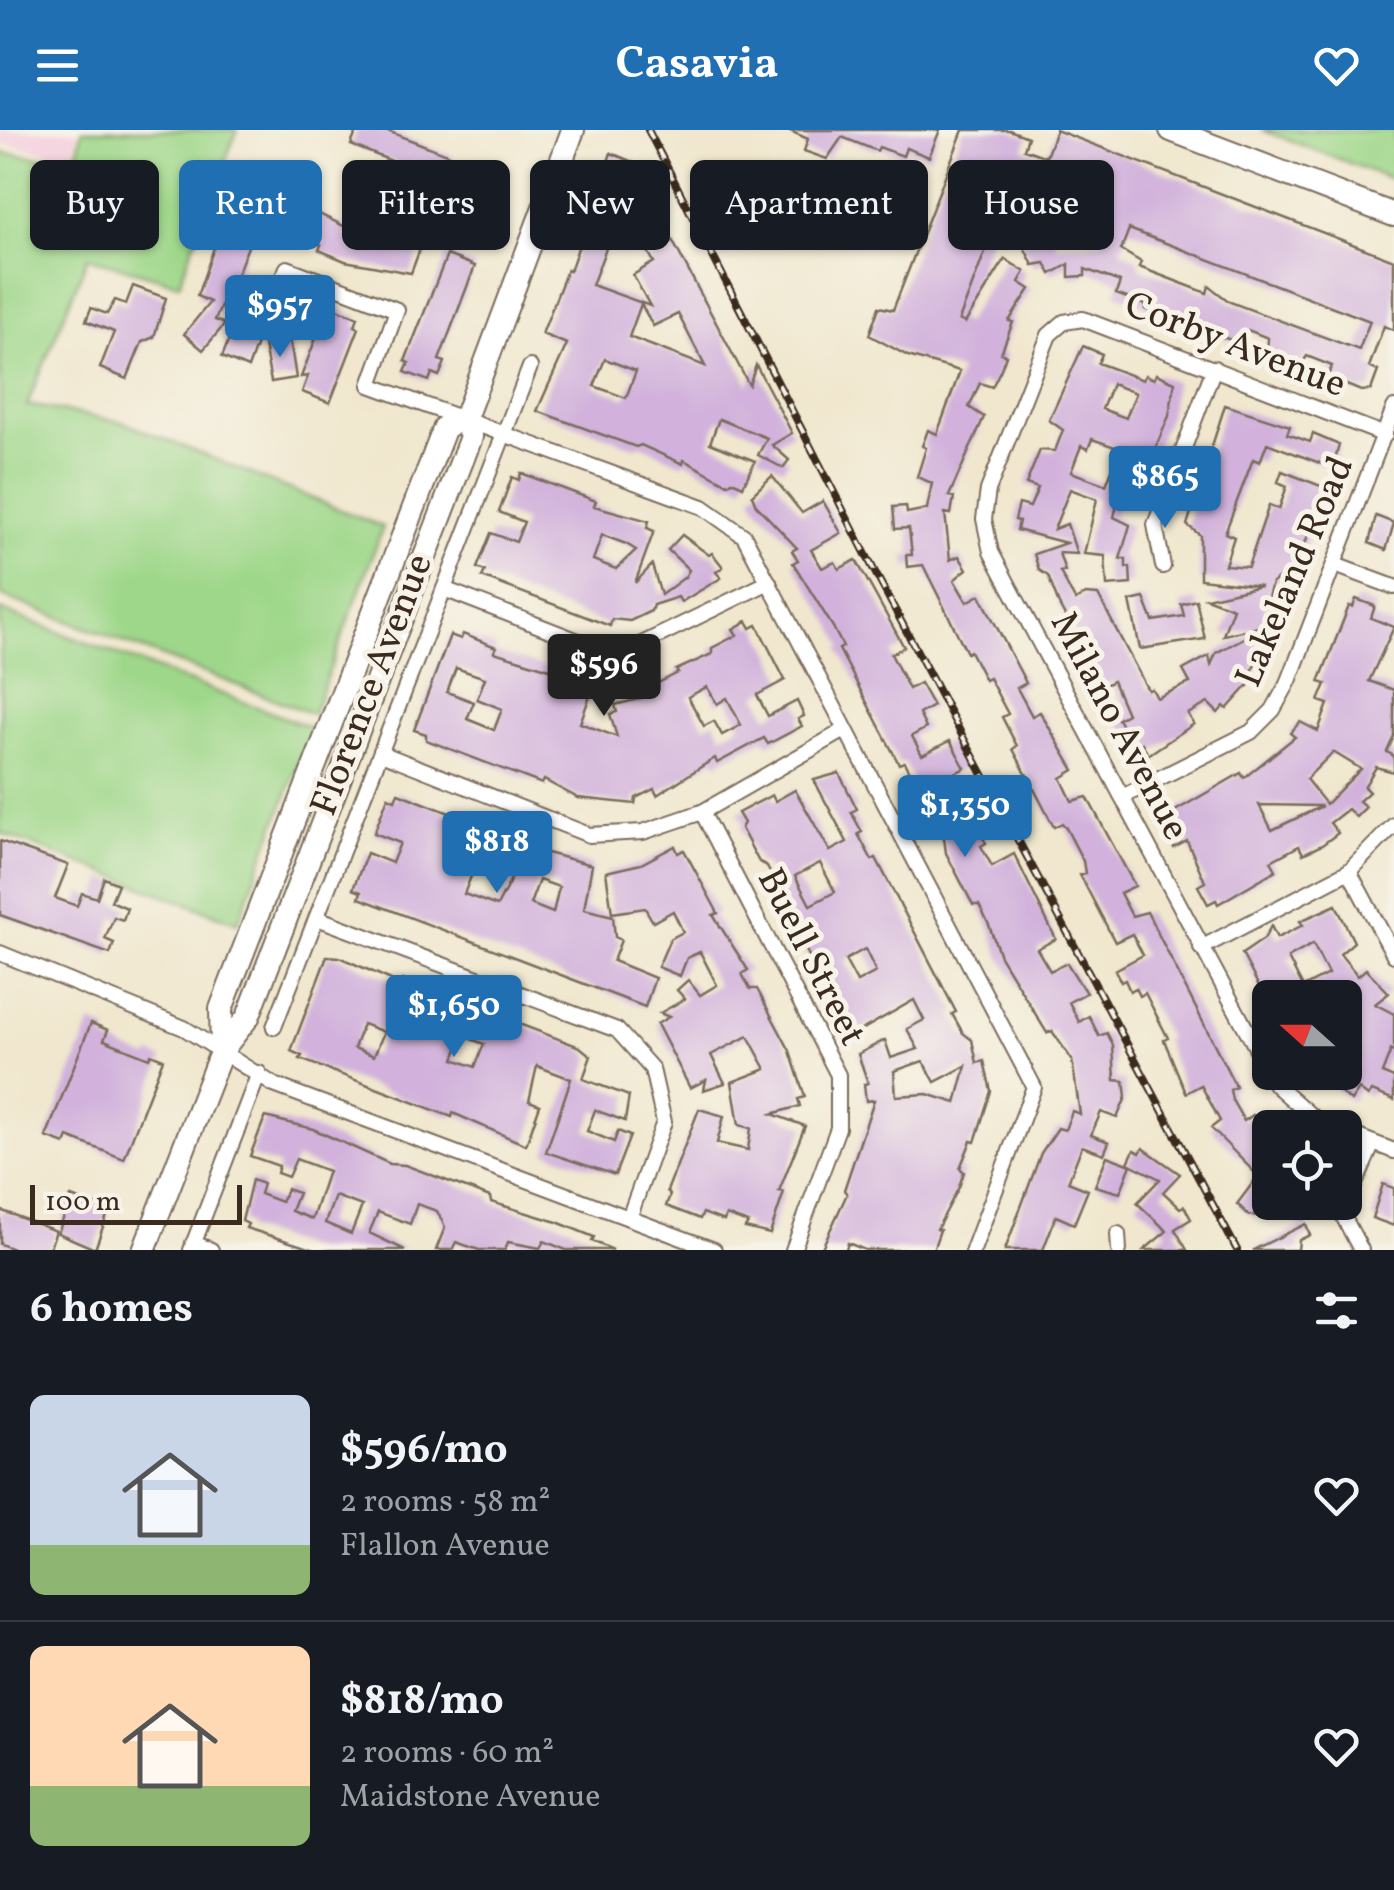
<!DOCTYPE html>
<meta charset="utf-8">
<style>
:root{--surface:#171b24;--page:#242831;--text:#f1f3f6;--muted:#9ea1a6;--line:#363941;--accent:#1f6fb2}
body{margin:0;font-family:Vollkorn,serif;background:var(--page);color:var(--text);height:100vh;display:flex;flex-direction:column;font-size:38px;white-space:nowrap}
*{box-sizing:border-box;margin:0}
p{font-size:32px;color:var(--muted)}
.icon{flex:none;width:55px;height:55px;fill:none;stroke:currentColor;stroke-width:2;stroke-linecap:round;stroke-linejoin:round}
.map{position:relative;height:1120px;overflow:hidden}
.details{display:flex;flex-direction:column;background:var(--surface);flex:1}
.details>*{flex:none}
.guide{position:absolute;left:30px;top:30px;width:1335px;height:90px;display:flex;gap:20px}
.needle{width:65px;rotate:291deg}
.controls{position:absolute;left:1252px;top:850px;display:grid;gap:20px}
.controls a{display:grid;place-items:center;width:110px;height:110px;border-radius:15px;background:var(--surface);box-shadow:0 2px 8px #0004;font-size:50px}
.scale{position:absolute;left:30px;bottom:25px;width:212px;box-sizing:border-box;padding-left:10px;border:5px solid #3b2a1e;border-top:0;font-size:28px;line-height:35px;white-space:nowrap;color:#3b2a1e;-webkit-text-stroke:8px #f7f3e8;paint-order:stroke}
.price{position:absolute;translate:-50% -85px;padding:0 22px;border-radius:10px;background:var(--accent);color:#fff;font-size:32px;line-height:65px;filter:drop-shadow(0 2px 5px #0008)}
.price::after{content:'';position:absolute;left:50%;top:60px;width:30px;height:22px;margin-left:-15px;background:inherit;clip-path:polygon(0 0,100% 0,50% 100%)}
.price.current{background:#222;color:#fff}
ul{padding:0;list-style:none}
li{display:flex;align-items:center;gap:30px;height:250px;padding:0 30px}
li+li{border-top:2px solid var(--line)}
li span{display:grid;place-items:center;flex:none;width:280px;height:200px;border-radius:15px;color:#555}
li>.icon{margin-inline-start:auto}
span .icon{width:120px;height:120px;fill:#fffc;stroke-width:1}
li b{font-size:42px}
h2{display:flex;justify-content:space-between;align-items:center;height:120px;padding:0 30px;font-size:42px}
.tag{padding:0 35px;border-radius:15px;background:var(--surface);box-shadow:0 2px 8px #0004;font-size:35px;line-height:90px}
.tag.current{background:var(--accent);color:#fff}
header{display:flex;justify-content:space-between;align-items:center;height:130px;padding:0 30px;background:var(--accent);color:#fff;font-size:45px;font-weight:700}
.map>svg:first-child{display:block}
</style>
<header><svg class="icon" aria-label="menu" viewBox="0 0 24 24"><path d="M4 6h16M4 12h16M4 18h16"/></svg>Casavia<svg class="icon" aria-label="heart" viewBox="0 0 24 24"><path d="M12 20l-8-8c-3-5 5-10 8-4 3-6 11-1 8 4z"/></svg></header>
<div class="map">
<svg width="1394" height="1120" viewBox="0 0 1394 1120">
<rect width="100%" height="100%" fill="#f7f3e8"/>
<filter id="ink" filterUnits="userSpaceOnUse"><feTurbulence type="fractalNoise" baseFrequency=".01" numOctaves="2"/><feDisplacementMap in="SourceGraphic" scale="20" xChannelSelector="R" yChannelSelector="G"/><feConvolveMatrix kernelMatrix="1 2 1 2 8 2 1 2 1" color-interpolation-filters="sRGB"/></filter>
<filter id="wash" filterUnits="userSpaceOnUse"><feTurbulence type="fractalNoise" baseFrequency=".0048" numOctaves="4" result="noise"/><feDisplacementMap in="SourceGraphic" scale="40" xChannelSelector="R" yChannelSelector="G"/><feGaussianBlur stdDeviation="2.25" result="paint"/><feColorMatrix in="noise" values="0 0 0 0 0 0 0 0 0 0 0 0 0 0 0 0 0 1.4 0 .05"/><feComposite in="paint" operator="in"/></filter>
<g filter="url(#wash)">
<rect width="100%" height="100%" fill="#f0e7ce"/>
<path fill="#f4cfde" d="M0 0H78L73 27 0 13Z"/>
<g fill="#9ed789" stroke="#6c8054" stroke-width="2.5">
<path d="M82 0H237L179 154 88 127 27 275 122 292 383 397 313 584 0 465V23L76 31Z"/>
<path d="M1262 0H1394V50Z"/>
<path d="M0 480 312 598 238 793 0 703Z"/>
</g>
<g id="blocks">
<g fill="#d2b2dc" fill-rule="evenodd">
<path d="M357 0H385L452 26 442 51 351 15Z"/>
<path d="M788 0H940L929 27 906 18 903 26 879 17 877 21 842 7 827 29 804 21 808 9Z"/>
<path d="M963 0H1009L1028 7 1024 19 1046 27 1056 0 1394 130V200L1384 196 1369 237 1378 241 1371 260 1361 261 1327 247 1332 236 1307 226 1299 238 1267 225 1268 208 1248 200 1239 213 1145 179 1146 175 1116 164 1120 152 1085 139V146L1069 147V134L1051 144 1045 133 1033 135 1012 93 1025 86 1038 109 1050 102 1057 115 1101 112 1109 91 1032 62 1039 44 1017 36 1011 54 1004 51 1009 59 959 190 965 193 1005 129 1025 142 1019 152 1030 159 1009 191 1013 192 1001 223 1006 225 1001 239 992 257 980 253 969 277 984 287 949 366 954 367 951 384 945 383 950 430 959 426 967 439 954 450 967 472 980 465 1026 553 1017 558 1032 586 1040 582 1074 640 1061 648 1072 671 1087 667 1135 756 1120 763 1132 786 1147 782 1236 957 1230 960 1232 970 1244 991 1253 985 1270 1011V1072H1304V1089L1249 1085 1237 1074 1258 1046 1211 998 1220 991 1201 955 1186 963 1164 910 1168 908 1145 863 1140 866 1136 858 1130 861 1125 850 1121 852 1115 840 1143 825 1132 804 1115 812 1080 745 1085 743 1083 731 1066 698 1062 693 1054 697 1013 619 1017 616 1002 587 1008 584 989 548 985 550 970 521 967 523 923 435 907 437 906 425H912L909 398 895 399 893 377 906 376 907 383 927 379 932 353 917 347 926 318 922 316 928 300 937 304 960 241 908 226 869 205 879 177 893 180ZM1129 99 1370 191 1359 220 1230 172 1209 156 1207 163 1139 137 1141 132 1121 120Z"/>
<path d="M611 23 633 32 630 40 635 42 627 64 643 55 749 255 756 235 792 303 772 315 789 330 783 338 758 325 767 308 719 289 710 313 755 331 743 356 732 351 728 354 684 330 683 334 641 315 636 317 537 281 567 214 542 204 567 140 570 141ZM622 76 654 132 633 145 650 176 592 155ZM641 174 653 196 678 184 705 236 629 207ZM605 229 636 241 626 268 594 256Z"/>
<path d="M254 48 282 59 249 114 228 167 225 166 215 190 225 194 203 220 184 204 210 172 197 166 208 135 219 103 235 75 241 79Z"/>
<path d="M303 76 346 97 420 119 411 143 345 131 319 120 321 115 294 100Z"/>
<path d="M447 125 475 136 439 230 445 232 439 246 432 243 429 251 405 242 409 233 405 231Z"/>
<path d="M133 156 166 168 154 207 142 212 127 249 100 238 114 202 86 191 91 178 107 184 115 170 126 174Z"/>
<path d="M296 173 332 182 334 178 358 187 355 196 359 198 330 273 302 262 308 246 301 247 316 208 287 197Z"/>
<path d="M234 197 259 208 248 238 222 227Z"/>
<path d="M263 210H290L296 248 271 252Z"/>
<path d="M1083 216 1102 224 1098 233 1143 250 1145 245 1154 249 1156 244 1175 252 1169 286 1137 361 1131 368 1120 363 1114 387 1130 395 1120 429H1126V438L1130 437 1131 454 1107 456 1105 426 1084 424 1097 369 1070 359 1054 399 1067 394 1077 424 1059 423 1065 441 1060 442 1075 470 1086 464 1098 465 1148 560 1152 559 1157 568 1190 553 1183 540 1209 526 1211 535 1216 523 1268 495 1223 505 1233 478 1206 468 1261 456 1200 449V405L1187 395 1225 275 1290 296 1287 304 1310 312 1313 304 1339 315 1333 338 1267 313 1260 332 1253 329 1225 403 1234 407 1225 435 1248 437 1269 375 1279 379 1287 356 1278 352 1282 341 1326 358 1290 453 1278 449 1272 453 1265 478 1277 483 1249 548 1252 551 1227 579 1224 576 1218 583 1208 573 1188 584 1194 594 1148 625 1142 613 1134 617 1118 589 1127 584 1113 551 1103 556 1060 477 1048 446 1039 440 1034 424 1066 413 1017 400 1019 391 1015 390 1019 374 1030 377 1038 358 1026 354 1040 320 1055 321 1063 300 1049 290ZM1112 254 1136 263 1126 288 1102 279ZM1092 309 1115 317 1112 325 1117 327 1106 355 1071 342 1081 316 1088 319Z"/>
<path d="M521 343 596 371 594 376 649 391 647 398 654 401 635 453 652 435 661 465 685 447 689 440 668 420 682 405 709 425 712 423 723 437 716 442 721 448 681 472 678 467 653 475 651 481 630 491 612 489 610 496 482 447 485 441 477 438 491 403 516 412 524 392 499 382 512 347 519 350ZM602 405 626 414 636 420 616 439 593 430Z"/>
<path d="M772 346 802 383 823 371 841 403 811 420 822 438 835 432 839 439 856 430 904 517 891 524 909 559 920 553 933 576 919 584 926 598 912 606 922 625 950 611 965 638 943 649 959 680 980 668 990 679 996 690 978 699 986 713 981 716 992 736 1014 724 1056 809 1037 819 1050 841 1067 833 1086 863 1069 872 1079 892 1089 886 1099 906 1107 903 1113 915 1115 950 1124 951 1126 967 1117 988 1101 982 1091 1005 1109 1012 1104 1024 1082 1016 1068 1052 1088 1060 1074 1094 1056 1086 1043 1120H1005L1041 1023 1058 998 1065 1000 1072 981 1080 984 1072 930 1052 901 1047 903 1000 826 989 795 979 775H973L946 723 944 708 915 663 919 661 904 632 899 634 839 519 843 517 833 497 793 433 798 430 792 421 797 418 756 375 752 365Z"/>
<path d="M1376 386 1394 393 1386 420 1369 413Z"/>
<path d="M1144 468 1153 491 1184 486 1181 474 1196 470 1205 509 1140 519 1130 471Z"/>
<path d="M1356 469 1375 476 1371 488 1394 497 1369 551 1394 560V606L1387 622 1394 626V642L1376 637 1364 657 1369 662 1359 671 1366 677 1356 687 1348 679 1330 693 1338 703 1322 715 1303 724 1299 716 1271 731 1276 740 1218 774 1216 770 1208 774 1198 756 1205 752 1192 722 1187 711 1174 718 1163 688 1241 643 1244 648 1295 607 1290 603 1300 592 1318 601 1328 574 1319 571 1326 554 1319 552 1349 476 1353 477ZM1333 622 1361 639 1326 674 1306 649ZM1259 675 1322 676 1272 700Z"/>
<path d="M747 491 751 498 757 495 785 550 757 565 768 586 797 571 804 586 798 589 802 596 768 614 764 608 717 633 715 628 657 665 654 659 636 668 635 674 578 668 544 650 542 654 426 610V604L414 600 450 505 461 509 463 504 496 517 494 522 563 543 562 551 590 566 580 593 617 607 610 584 617 582 615 575 639 569 652 562 650 557 678 543 676 540 712 524V518L737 505 733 499ZM456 538 485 548 477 569 502 579 494 600 467 589 474 572 447 562ZM707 557 717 574 727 568 741 595 722 605 714 591 704 596 688 567Z"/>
<path d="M839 643 857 679 851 682 862 702 858 704 872 730 876 728 956 882 952 884 963 903 972 910 977 933 984 931 991 961 975 1012 971 1011 960 1038 964 1042 959 1057 937 1099 940 1100 933 1120H865L848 1113 846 1120H821L847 1064 844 1060 874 970 866 971 864 954 868 953 858 924 885 910 891 928 918 919 907 899 924 890 914 870 851 906 776 763 778 758 766 735 759 732 741 698 744 693 738 683 772 665 775 671 795 660 830 721 847 712 814 650ZM820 733 835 762 810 775 795 746ZM865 819 876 842 857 852 845 830ZM923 931 935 952 966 936 956 973 927 964 896 966 894 941Z"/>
<path d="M398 663 465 689 463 694 526 713 524 717 592 735 584 779 613 786 615 807 621 810 613 831 655 848 645 877 359 768 361 762 353 759 367 723 392 733 400 713 374 703 388 667 395 670ZM477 731 513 745 497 776 464 764ZM539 750 559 757 553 783 530 774Z"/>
<path d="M0 711 68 735 55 768 77 776 82 763 97 768 104 748 118 754 111 771 127 778 123 790 114 787 105 809 114 813 110 824 0 785Z"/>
<path d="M675 716 678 723 684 720 718 783 713 785 748 840 742 844 750 859H757L790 921 805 967 798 969 800 976 772 984 805 996 779 1061 784 1062 770 1104 745 1098 748 1093 726 1085 724 1091 703 1083 700 1089 666 1076 670 1065 667 1061 699 979 724 986 717 1013 748 1020 751 998 739 995 732 952 766 939 748 906 711 925 725 953 704 960 706 950 690 958 657 894 669 887 660 883 685 869 677 860 688 850 700 865 717 855 700 822 687 828 680 846 658 837 670 809 683 802 673 781 653 792 645 778 612 783 606 742 641 734Z"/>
<path d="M1336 775 1354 812 1340 824 1358 846 1366 839 1389 863 1375 874 1394 884V922L1391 920 1382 943 1394 948V970L1372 961 1368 966 1359 959 1351 971 1326 952 1319 956 1311 942H1344L1337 946 1342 955 1359 934 1345 923V868H1265L1242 824 1264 809 1271 796 1277 808 1303 795 1300 791ZM1313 814 1328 844 1303 857 1288 828Z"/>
<path d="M327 826 339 827 398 853 403 850 580 917 591 926 583 949 629 966 625 991 595 980 587 1001 614 1012 618 1001 630 1006 615 1045 546 1022 571 949 537 936 529 971 540 975 526 1015 453 983 452 987 300 929 302 926 291 921ZM363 894 384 902 374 926 354 918ZM463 906 484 914 475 937 454 929Z"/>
<path d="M91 893 108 900 104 910 149 928 151 924 163 929 124 1029 68 1007 65 1014 46 1007Z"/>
<path d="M265 987 313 999 390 1034 405 1035 490 1067 491 1072 557 1092 594 1107 592 1111 613 1120H566L544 1111 540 1118 508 1112 505 1120H479L456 1112 452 1120H436L445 1097 437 1081 417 1074 410 1094 378 1082 369 1103 405 1120H315L246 1098 248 1094 242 1091 252 1050 263 1054 260 1064 281 1072 287 1059 298 1063 291 1081 312 1089 328 1041 296 1029 288 1047 277 1043 279 1036 250 1026ZM335 1066 362 1076 351 1104 325 1093Z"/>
<path d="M1143 1018 1180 1044 1163 1062 1180 1078 1184 1076 1191 1089 1175 1099 1187 1120H1144L1167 1101 1137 1073 1160 1049 1128 1033 1134 1020 1140 1023Z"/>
<path d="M1107 1026 1131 1035 1120 1063 1095 1056Z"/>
<path d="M1383 1054 1394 1058V1096L1372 1088Z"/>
<path d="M71 1067 109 1080 95 1119 58 1103Z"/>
<path d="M0 1080 56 1101 49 1120H16L0 1114Z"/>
<path d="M1306 1094 1310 1105 1299 1110 1298 1120H1253Z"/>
</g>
</g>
</g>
<g filter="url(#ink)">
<use href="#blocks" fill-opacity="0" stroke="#7a6c5c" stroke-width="2.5"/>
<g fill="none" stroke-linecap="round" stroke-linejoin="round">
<defs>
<g id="street">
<path d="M272 171 287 138 397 180 370 255 703 377 744 406 1034 957 973 1120"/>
<path d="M1335 435 1394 457"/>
<path d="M1163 436 1155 395 1214 238"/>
<path d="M444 459 617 526 769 452"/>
<path d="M381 623 589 705 643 702 702 682 845 600"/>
<path d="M1124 666 1251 602 1273 580 1289 551 1394 278"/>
<path d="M702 682 838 945V998L793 1120"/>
<path d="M1349 741 1394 825"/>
<path d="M317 788 617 900 652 939 664 992 629 1088"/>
<path d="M1201 818 1349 741 1394 695"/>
<path d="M0 823 184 898 274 955 714 1120"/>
<path d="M274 897 530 237"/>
<path d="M1334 998 1317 991 1276 955 991 422 984 389 988 360 1049 205 1064 192 1083 189 1385 305"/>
<path d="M1345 1002 1394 1021"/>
<path d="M1118 1104 1119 1120"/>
<path d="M193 1113 211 1120"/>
<path d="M191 1120 259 943"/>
<path d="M1361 1120 1342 1084 1373 1013"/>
</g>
<g id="primary">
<path d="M1171 0 1394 85"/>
<path d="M222 920 221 879 445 297 465 288"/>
<path d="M144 1120 222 920 248 887 471 307 465 288 573 0"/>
</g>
</defs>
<use href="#street" stroke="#7a6c5c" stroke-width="18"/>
<use href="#primary" stroke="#7a6c5c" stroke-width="26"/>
<use href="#street" stroke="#fff" stroke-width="14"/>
<use href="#primary" stroke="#fff" stroke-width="22"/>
<defs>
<path id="rail" d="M648 0 878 448 1237 1120"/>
</defs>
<use href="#rail" stroke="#3b2a1e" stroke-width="8"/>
<use href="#rail" stroke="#f7f3e8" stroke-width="4" stroke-dasharray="11" stroke-linecap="butt"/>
</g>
</g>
<g text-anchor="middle" stroke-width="10" stroke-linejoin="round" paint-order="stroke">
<g font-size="38" fill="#3b2a1e" stroke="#f7f3e8">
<text transform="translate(1236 213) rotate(21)" y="13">Corby Avenue</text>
<text transform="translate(1293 441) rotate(-67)" y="13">Lakeland Road</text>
<text transform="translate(370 554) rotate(-69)" y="13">Florence Avenue</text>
<text transform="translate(1121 595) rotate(62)" y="13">Milano Avenue</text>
<text transform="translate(813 826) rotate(63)" y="13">Buell Street</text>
</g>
</g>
</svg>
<div class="controls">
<a><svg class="needle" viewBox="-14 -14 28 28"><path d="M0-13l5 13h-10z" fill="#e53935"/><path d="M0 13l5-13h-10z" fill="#9ea1a6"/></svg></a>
<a><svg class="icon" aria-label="locate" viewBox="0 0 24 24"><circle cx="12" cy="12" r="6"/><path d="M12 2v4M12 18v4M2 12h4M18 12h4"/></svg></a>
</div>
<div class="scale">100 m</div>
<b class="price" style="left:280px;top:230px">$957</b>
<b class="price" style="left:1165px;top:401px">$865</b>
<b class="price current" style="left:604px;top:589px">$596</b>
<b class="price" style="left:965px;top:730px">$1,350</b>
<b class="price" style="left:497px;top:766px">$818</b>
<b class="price" style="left:454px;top:930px">$1,650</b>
<div class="guide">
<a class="tag">Buy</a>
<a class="tag current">Rent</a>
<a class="tag">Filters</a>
<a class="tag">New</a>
<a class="tag">Apartment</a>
<a class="tag">House</a>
</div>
</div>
<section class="details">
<h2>6 homes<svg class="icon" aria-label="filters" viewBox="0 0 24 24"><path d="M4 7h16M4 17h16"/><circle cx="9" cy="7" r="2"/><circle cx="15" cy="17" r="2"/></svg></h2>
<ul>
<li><span style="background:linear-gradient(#c9d6e8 75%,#8fb573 0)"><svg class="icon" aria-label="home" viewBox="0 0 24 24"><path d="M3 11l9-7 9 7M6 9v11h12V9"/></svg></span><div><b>$596/mo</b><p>2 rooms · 58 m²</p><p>Flallon Avenue</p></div><svg class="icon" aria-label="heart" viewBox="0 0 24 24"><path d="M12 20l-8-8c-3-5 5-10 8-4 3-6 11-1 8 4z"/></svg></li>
<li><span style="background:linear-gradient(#ffd9b3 70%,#8fb573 0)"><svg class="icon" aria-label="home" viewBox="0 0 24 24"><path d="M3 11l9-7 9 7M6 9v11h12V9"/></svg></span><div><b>$818/mo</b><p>2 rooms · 60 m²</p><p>Maidstone Avenue</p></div><svg class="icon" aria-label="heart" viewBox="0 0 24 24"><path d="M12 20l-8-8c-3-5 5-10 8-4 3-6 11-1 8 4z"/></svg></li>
</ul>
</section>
